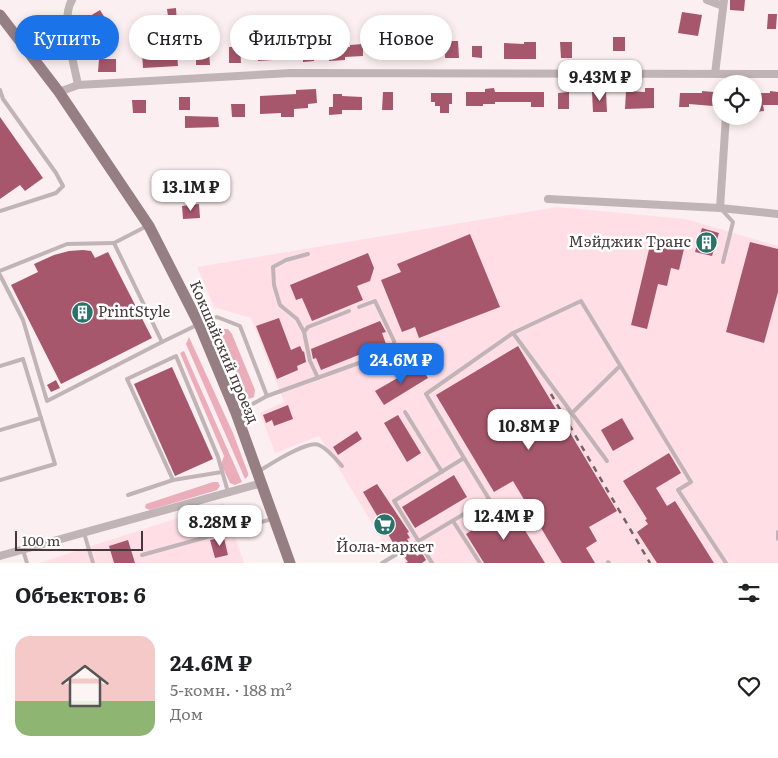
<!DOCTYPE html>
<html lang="ru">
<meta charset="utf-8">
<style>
:root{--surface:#fff;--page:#f6f6f6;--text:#202124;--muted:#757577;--accent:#1a73e8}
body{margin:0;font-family:Literata,serif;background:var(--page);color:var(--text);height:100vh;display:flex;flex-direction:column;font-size:19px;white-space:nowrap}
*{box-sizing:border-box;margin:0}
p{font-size:16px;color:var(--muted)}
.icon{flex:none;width:28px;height:28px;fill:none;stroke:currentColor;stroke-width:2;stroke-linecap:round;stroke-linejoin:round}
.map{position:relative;height:563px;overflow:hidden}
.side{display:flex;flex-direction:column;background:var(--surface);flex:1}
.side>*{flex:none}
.banner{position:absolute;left:15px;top:15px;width:500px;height:45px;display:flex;gap:10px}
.controls{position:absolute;left:712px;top:75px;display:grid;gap:10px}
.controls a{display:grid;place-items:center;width:50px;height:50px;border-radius:50%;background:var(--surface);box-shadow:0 2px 8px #0003;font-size:25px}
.scale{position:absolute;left:15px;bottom:12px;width:128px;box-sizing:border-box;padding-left:5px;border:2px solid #45383b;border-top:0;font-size:14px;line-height:18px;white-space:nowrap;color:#45383b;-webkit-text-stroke:4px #fff;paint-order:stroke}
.price{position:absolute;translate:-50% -42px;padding:0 11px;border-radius:10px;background:#fff;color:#222;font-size:16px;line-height:32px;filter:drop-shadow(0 1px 2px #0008)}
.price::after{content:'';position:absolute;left:50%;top:30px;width:15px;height:11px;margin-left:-8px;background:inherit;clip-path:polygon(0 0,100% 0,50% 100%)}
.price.on{background:var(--accent);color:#fff}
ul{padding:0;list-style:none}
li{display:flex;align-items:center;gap:15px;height:125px;padding:0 15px}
li span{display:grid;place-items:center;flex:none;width:140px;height:100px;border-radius:15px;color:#555}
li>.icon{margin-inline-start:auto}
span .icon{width:60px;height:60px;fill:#fffc;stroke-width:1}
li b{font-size:21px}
h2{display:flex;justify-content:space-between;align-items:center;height:60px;padding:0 15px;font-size:21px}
.tag{padding:0 18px;border-radius:22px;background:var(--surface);box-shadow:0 2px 8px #0003;font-size:18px;line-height:45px}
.tag.on{background:var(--accent);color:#fff}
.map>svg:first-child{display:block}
</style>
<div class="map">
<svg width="778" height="563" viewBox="0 0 778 563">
<rect width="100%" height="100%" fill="#fceff2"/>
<g fill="#ffdfe5">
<path d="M557 207 686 219 778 246V563H406L395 547 387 548 319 436 275 453 260 413 284 402 251 318 214 307 197 267Z"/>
<path d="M224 503 244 563H39Z"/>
</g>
<g fill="#ecadbb">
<path d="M224 329H228L232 334 255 390 254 397C249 399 246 400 242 396L218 337V334Z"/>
<path d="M189 337 233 433 248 473V476L245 479 186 344Z"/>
<path d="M184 351 242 482 235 485 230 483 221 464 224 456 180 353Z"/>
<path d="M213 482H218L220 486 217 490 214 491 150 510 145 508 146 504 149 503Z"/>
</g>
<g fill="#a7576c">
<path d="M730 0H745L744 11 730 10Z"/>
<path d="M176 8 177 24H169L167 9Z"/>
<path d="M100 10 110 26 95 35 85 19Z"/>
<path d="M682 12 702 15 698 36 678 33Z"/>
<path d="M768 14H777L776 29H767Z"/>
<path d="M375 30H389V48L375 49Z"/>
<rect x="613" y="37" width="12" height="14"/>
<path d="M176 41 178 66 143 68 142 53 164 51 163 42Z"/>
<path d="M448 41H458L459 58H445V45H448Z"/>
<path d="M524 42H536V59H504V43L524 44Z"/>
<path d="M560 42H572V58H561Z"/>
<path d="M257 43H268L269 48H272L273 60 258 61Z"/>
<path d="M399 43H412V47H431V58L399 59Z"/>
<path d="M363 44V56L345 57V60L329 61V47H350V45Z"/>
<path d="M472 46H482V58L472 57Z"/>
<path d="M229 47H240L241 63H229Z"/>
<path d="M314 47V61L303 62V48Z"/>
<path d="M196 51H209L210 65H196Z"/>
<path d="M99 59H116V72H98Z"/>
<path d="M494 88 495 92H544V107H531V102H495V104H483V106H466V92H485V89Z"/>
<path d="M645 88H654V108L625 109 626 91 645 92Z"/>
<path d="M316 89 317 103 308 104V108L294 109V117H281V113L260 114V96L296 94V90Z"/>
<path d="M702 91 714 92 713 106 689 104V107H679L680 93H702Z"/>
<path d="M770 91 778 92V105H763L764 111 754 112V93H770Z"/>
<path d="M383 92H393V110H382Z"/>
<path d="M569 92V109H558V93Z"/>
<path d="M592 92H606L607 112H593Z"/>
<path d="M431 93H452V104H449V113H440V106H435V102H431Z"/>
<path d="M333 94H342V96L362 97V110H342V114L329 115V107H333Z"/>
<rect x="179" y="97" width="11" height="13"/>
<path d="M132 100H146V113H133Z"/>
<path d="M231 104H245V117H232Z"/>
<path d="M185 116 218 117 219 127 185 128Z"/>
<path d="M0 117 43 178 25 191 20 185 0 199Z"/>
<path d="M199 204 200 218 183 219 182 206Z"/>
<path d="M702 228 719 233 712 256 695 252Z"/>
<path d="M470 234 500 307 419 338 415 327 402 332 381 280 401 272 397 264Z"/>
<path d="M651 241 684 249 679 270 671 268 667 286 658 284 647 329 631 325Z"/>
<path d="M750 242 778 249V292L764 343 726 332Z"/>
<path d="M83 250 91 251 95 258 108 252 152 338 61 384 11 285 38 272 34 264 54 255 69 251Z"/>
<path d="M368 253 374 268 370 281 357 286 363 300 312 321 302 298 296 300 290 285Z"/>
<path d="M279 318 291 350 300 346 303 352 304 351 306 362 297 366 298 370 277 379 256 326Z"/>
<path d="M380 321 386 332 382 333 386 344 321 370 316 358 313 359 311 349Z"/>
<path d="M518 346 617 511 589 527 597 541 586 548 595 563H562L513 481 494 492 436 395Z"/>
<path d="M420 365 428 378 384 405 375 391Z"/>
<path d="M172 367 213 459 175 476 134 384Z"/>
<path d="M56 380 60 388 51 392 47 385Z"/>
<path d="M288 405 293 419 274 426 272 420 266 423 263 415Z"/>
<path d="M398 415 421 453 407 462 384 423Z"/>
<path d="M622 418 634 439 613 451 601 430Z"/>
<path d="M357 431 362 439 338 455 333 447Z"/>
<path d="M669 453 681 473 656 488 667 506 675 501 714 563H657L637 532 648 524 645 520 647 519 623 481Z"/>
<path d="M454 475 467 497 415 528 402 507Z"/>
<path d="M377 484 409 532 407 533 410 538 407 539 409 542 400 548 398 545 395 546 363 492Z"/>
<path d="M510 506 545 563H484L466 534Z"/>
<path d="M229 519 231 526 208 533 206 526Z"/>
<path d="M234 534V535L224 538 228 555 215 558 210 540Z"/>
<path d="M128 540 135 563H114L109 546Z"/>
<path d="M413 549 417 556 422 553 426 560 422 563H405L408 562 403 555Z"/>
</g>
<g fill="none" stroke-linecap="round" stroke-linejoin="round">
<g stroke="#c1b4b6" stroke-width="4">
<path d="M0 90 3 99 56 173 63 186 56 193 0 211"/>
<path d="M722 210 733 222 723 262"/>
<path d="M147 226 114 243 162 342 199 324 217 317 240 326 267 396 238 412"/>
<path d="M0 271 67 244 114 243"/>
<path d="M0 275 23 320 47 401 162 342"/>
<path d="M359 307 375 301 394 341 395 350"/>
<path d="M304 332 297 319 280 305 274 285 273 267 286 260 308 254"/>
<path d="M513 333 607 461"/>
<path d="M0 366 23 359 55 464 0 480"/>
<path d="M318 378 310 361 304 332 308 327 349 311"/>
<path d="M267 396 395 350 406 367"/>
<path d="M405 412 442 472"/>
<path d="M572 413 620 366"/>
<path d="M0 430 41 418"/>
<path d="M259 471C271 464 307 440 319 445 328 449 336 459 342 466"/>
<path d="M173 480 222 472"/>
<path d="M128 495 173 480 127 379 176 356 218 457 228 492"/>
<path d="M453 521 480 563"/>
<path d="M778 532V539"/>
<path d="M84 533 93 563"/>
<path d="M23 550 27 563"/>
<path d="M142 555 272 519"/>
<path d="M608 562 609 563"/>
<path d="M382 563 489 499 464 458"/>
<path d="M432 563 394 501 464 458 426 394 513 333 581 301 691 482 678 490 726 563"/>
</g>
<g stroke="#c1b4b6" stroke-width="8">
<path d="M72 0C60 19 74 63 78 85"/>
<path d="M707 0 723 6"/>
<path d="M715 74 724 0"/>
<path d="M59 92 78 85 291 73 778 74"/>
<path d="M548 199 720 208 778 214"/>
<path d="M720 208 726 116"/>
<path d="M0 556 262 483"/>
</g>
<path stroke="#967f83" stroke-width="11" d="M0 15 59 92 149 226 199 324 236 413 290 563"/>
<path stroke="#726568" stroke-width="2.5" stroke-dasharray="6 6" stroke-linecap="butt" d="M551 394 650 563"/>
</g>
<defs>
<symbol id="building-disc" viewBox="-11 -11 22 22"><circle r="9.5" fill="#2b736a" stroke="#fff"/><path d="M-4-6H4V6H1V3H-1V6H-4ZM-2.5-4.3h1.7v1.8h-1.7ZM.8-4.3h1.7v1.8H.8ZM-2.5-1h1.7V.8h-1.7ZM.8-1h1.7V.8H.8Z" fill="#fff"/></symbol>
<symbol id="supermarket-disc" viewBox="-11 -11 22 22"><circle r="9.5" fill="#2b736a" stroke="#fff"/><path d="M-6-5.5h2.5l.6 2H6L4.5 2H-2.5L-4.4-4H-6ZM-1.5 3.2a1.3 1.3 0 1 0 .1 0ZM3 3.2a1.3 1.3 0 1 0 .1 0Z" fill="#fff"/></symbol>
</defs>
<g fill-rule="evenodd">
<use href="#building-disc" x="694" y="230" width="25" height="25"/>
<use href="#building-disc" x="70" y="300" width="25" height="25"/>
<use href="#supermarket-disc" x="372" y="512" width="25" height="25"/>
</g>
<g text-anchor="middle" stroke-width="5" stroke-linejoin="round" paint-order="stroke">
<g font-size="15" fill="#45383b" stroke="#fff" text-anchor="end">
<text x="691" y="247">Мэйджик Транс</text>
<text x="98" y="317" text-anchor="start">PrintStyle</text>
<text x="385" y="552" text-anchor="middle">Йола-маркет</text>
</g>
<g font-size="15" fill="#45383b" stroke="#fff">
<text transform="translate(224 352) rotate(67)" y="5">Кокшайский проезд</text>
</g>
</g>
</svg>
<div class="controls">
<a><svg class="icon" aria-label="locate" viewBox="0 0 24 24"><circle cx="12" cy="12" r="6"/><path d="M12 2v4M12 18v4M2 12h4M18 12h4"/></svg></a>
</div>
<div class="scale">100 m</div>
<b class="price" style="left:600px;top:102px">9.43M ₽</b>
<b class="price" style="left:191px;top:212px">13.1M ₽</b>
<b class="price on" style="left:401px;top:385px">24.6M ₽</b>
<b class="price" style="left:529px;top:451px">10.8M ₽</b>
<b class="price" style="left:504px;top:541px">12.4M ₽</b>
<b class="price" style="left:220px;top:547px">8.28M ₽</b>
<div class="banner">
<a class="tag on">Купить</a>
<a class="tag">Снять</a>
<a class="tag">Фильтры</a>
<a class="tag">Новое</a>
</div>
</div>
<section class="side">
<h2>Объектов: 6<svg class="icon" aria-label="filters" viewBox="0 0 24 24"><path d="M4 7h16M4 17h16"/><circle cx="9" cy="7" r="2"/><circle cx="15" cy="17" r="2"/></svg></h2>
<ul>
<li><span style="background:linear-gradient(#f6c9c9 65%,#8fb573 0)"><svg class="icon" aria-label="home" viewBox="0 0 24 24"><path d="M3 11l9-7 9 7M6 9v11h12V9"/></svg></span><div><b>24.6M ₽</b><p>5-комн. · 188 m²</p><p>Дом</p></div><svg class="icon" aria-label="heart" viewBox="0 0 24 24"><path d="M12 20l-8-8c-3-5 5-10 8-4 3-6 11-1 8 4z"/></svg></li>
</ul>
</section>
